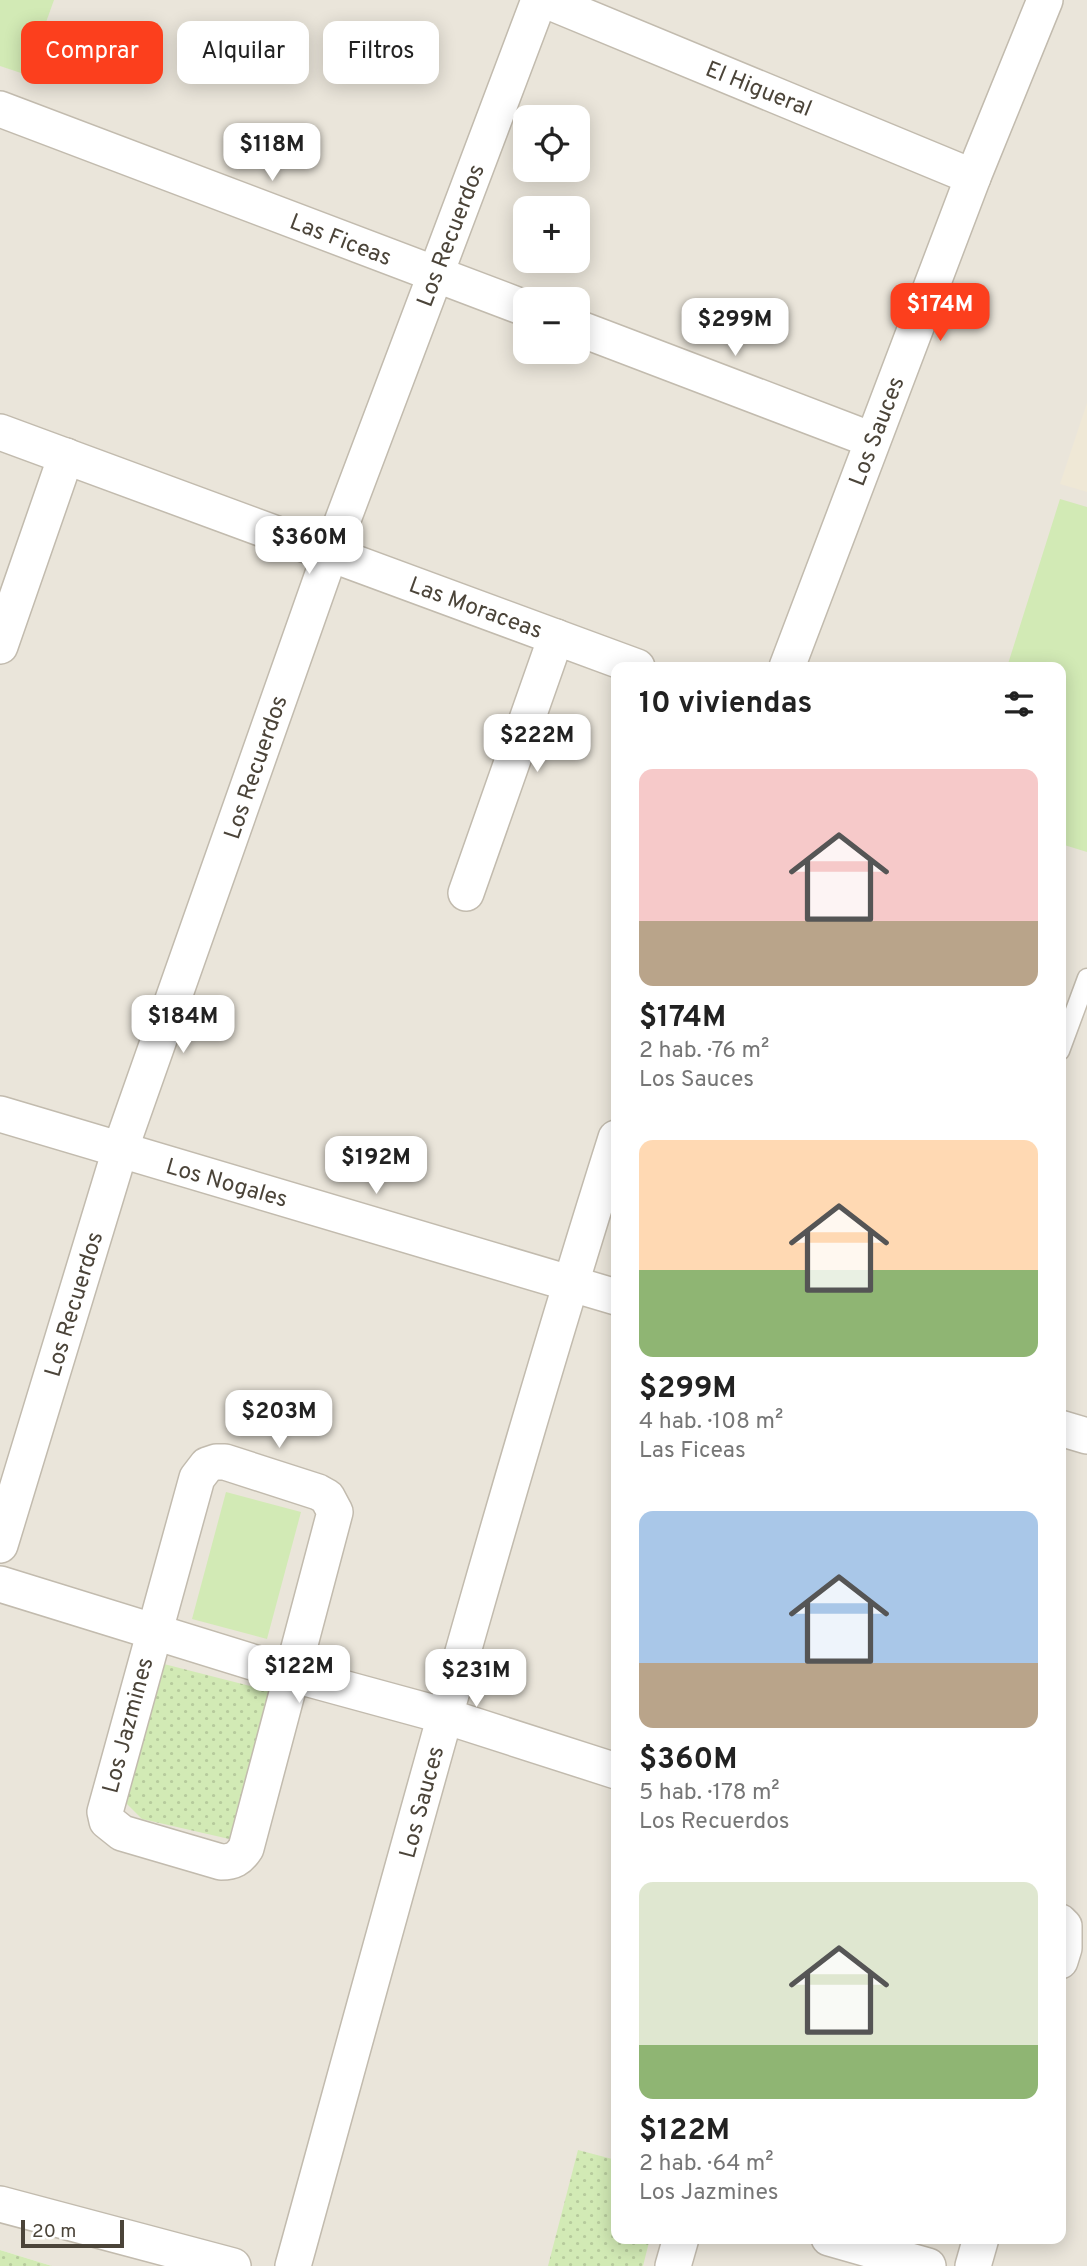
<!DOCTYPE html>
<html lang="es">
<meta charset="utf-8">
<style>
:root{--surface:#fff;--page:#f6f6f6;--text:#222;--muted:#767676;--accent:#fc3f1d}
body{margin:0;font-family:Overpass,sans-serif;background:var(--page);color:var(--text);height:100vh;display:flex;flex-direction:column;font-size:26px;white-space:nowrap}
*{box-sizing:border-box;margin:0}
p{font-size:23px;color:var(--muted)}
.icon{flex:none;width:38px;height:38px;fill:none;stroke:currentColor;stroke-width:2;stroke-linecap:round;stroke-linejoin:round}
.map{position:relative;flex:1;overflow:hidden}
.panel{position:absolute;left:611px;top:662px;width:455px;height:1582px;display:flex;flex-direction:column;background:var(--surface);border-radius:14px;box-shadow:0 4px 18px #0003}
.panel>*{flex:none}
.hud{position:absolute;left:21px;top:21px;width:485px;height:63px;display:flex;gap:14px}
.tools{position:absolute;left:513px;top:105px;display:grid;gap:14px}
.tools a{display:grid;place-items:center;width:77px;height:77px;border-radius:14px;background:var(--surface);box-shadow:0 4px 18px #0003;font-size:35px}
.scale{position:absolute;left:21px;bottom:18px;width:103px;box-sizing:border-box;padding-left:7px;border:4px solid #4b4439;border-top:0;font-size:19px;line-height:24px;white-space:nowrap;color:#4b4439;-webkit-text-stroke:5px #fff;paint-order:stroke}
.price{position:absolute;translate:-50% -60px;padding:0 16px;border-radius:14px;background:#fff;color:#222;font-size:23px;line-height:46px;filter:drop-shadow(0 2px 4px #0008)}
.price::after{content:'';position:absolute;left:50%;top:42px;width:21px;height:16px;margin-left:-10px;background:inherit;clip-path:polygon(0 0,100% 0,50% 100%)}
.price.on{background:var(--accent);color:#fff}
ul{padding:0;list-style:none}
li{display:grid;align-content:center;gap:14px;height:371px;padding:0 28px}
li span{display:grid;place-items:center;height:217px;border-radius:14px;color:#555}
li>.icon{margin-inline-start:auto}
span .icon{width:126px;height:126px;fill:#fffc;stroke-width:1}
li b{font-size:30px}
h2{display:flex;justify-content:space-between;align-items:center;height:84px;padding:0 28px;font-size:30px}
.chip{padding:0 24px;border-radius:14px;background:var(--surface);box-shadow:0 4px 18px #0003;font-size:24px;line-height:63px}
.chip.on{background:var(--accent);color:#fff}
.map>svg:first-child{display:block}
</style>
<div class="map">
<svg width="1087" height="2266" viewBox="0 0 1087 2266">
<defs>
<pattern id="grass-dots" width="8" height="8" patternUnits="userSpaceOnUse" patternTransform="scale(1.75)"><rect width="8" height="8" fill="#d2eab5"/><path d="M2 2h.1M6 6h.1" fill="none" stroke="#b6ca9c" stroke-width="1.8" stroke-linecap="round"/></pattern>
</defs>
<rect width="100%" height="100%" fill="#f6f3ec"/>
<path fill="#eae5da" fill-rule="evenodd" d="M0 0H1087V2266H52L0 2250ZM525 117H578V170H525ZM525 208H578V261H525ZM525 299H578V352H525ZM616 667H1060V2238H616Z"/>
<path fill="#efe8d6" d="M1087 403V492L1060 484Z"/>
<g fill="url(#grass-dots)">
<path d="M160 1663 278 1693 238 1841 142 1819 123 1800Z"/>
<path d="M578 2150 616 2160V2238H650L643 2266H548Z"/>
<path d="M0 2250 52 2266H0Z"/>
</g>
<g fill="#d2eab5">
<path d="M0 0H54L27 75 0 66Z"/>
<path d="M1060 499 1087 507V852L1061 844 1060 667H1007Z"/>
<path d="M226 1492 301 1512 267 1639 192 1619Z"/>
</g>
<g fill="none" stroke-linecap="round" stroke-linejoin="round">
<defs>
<path id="lane" d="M1060 1051 1087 978"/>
<g id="street">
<path d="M545 0 973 177"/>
<path d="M0 109 525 308"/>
<path d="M578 328 872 440"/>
<path d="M0 432 637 667"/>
<path d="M0 646 66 456"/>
<path d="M787 667 973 177 1045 0"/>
<path d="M466 893 556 637"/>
<path d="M0 1114 616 1297"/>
<path d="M1060 1428 1087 1436"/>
<path d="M216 1462H225L318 1492 327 1497 335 1512 246 1848C239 1859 233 1862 221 1862L122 1833 107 1821 105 1812 197 1478 207 1465Z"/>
<path d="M0 1545 120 1150 330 554 539 0"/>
<path d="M0 1584 291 1674 445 1716 616 1771"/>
<path d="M1060 1922 1064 1926V1948L1060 1961"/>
<path d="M0 2204 233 2266"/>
<path d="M829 2238 928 2266"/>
<path d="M293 2266C397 1889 498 1511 616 1138"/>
<path d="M673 2266 681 2238"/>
<path d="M973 2266 981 2238"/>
</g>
</defs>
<use href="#lane" stroke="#c2bbae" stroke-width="21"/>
<use href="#street" stroke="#c2bbae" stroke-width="38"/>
<use href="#lane" stroke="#fff" stroke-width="18"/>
<use href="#street" stroke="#fff" stroke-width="35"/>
</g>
<g text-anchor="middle" stroke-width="5" stroke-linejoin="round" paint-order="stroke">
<g font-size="23" fill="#4b4439" stroke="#fff">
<text transform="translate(759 88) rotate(22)" y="8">El Higueral</text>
<text transform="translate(450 235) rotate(-69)" y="8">Los Recuerdos</text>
<text transform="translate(341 239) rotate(21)" y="8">Las Ficeas</text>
<text transform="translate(876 431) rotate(-69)" y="8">Los Sauces</text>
<text transform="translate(476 607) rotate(20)" y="8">Las Moraceas</text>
<text transform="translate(255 767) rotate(-71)" y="8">Los Recuerdos</text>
<text transform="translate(227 1182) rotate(16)" y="8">Los Nogales</text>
<text transform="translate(73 1304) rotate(-73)" y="8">Los Recuerdos</text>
<text transform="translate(127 1725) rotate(-75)" y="8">Los Jazmines</text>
<text transform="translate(421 1802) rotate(-75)" y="8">Los Sauces</text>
</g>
</g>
</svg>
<div class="tools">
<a><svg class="icon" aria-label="locate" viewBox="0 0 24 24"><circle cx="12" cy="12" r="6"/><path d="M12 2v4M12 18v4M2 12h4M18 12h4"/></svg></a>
<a>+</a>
<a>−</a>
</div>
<div class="scale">20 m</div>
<b class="price" style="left:272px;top:183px">$118M</b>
<b class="price on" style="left:940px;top:343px">$174M</b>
<b class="price" style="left:735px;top:358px">$299M</b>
<b class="price" style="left:309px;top:576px">$360M</b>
<b class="price" style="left:537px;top:774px">$222M</b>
<b class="price" style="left:183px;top:1055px">$184M</b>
<b class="price" style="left:376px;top:1196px">$192M</b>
<b class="price" style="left:279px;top:1450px">$203M</b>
<b class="price" style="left:299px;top:1705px">$122M</b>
<b class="price" style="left:476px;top:1709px">$231M</b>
<div class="hud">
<a class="chip on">Comprar</a>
<a class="chip">Alquilar</a>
<a class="chip">Filtros</a>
</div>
<section class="panel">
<h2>10 viviendas<svg class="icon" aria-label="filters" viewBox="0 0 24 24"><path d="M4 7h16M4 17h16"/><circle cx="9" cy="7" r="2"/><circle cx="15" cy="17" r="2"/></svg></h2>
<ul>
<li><span style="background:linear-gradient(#f6c9c9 70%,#b9a48a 0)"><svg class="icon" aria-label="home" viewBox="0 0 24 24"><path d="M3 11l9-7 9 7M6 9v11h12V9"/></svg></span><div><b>$174M</b><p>2 hab. · 76 m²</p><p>Los Sauces</p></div></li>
<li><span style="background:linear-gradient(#ffd9b3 60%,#8fb573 0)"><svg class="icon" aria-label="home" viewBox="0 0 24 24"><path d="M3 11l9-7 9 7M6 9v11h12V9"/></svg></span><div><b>$299M</b><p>4 hab. · 108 m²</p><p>Las Ficeas</p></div></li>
<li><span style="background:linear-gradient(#a9c7e8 70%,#b9a48a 0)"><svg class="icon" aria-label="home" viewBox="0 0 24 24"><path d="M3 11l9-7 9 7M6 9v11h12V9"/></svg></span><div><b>$360M</b><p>5 hab. · 178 m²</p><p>Los Recuerdos</p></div></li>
<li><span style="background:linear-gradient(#dfe7d0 75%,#8fb573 0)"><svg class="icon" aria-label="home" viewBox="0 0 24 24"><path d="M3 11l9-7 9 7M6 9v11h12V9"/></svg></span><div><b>$122M</b><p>2 hab. · 64 m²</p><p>Los Jazmines</p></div></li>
</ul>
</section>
</div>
